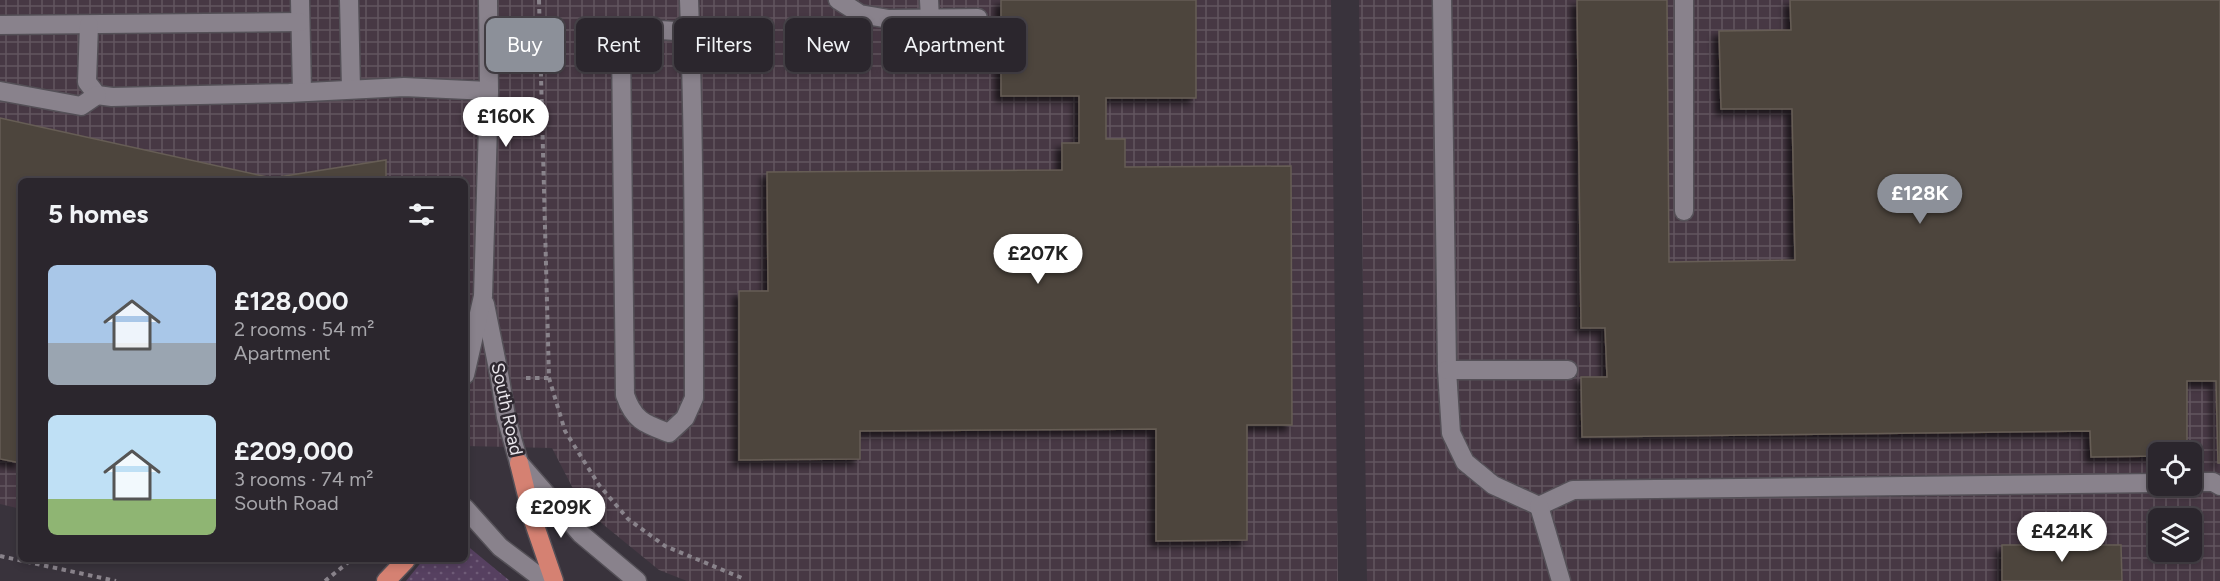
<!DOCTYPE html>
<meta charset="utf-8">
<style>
:root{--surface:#2b262d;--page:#373239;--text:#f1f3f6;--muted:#a6a5aa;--line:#474349;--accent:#8c9099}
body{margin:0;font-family:Figtree,sans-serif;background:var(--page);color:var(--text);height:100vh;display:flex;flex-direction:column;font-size:22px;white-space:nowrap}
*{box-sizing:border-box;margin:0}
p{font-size:20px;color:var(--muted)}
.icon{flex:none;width:33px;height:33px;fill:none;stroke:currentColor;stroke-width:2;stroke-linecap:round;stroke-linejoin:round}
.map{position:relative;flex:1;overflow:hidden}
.panel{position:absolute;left:18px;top:178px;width:450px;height:384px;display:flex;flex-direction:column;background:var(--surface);border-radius:9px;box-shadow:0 3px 9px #0003,0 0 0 2px var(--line)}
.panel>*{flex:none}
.hud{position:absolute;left:486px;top:18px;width:570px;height:54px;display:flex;gap:12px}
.fabs{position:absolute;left:2148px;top:442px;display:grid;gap:12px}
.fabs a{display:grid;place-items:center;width:54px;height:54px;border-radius:9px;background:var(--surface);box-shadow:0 3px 9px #0003,0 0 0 2px var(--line);font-size:30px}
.price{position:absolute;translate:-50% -51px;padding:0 14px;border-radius:21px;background:#fff;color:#222;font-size:20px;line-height:39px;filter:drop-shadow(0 2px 3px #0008)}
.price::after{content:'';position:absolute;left:50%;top:36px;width:18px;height:14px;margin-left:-9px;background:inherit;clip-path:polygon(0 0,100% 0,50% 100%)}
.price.current{background:var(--accent);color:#fff}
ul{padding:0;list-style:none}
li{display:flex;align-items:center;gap:18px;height:150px;padding:0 30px}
li span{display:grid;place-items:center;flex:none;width:168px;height:120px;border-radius:9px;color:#555}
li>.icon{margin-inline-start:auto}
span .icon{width:72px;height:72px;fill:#fffc;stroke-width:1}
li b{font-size:26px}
h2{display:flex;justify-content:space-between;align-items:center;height:72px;padding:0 30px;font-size:26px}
.tag{padding:0 21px;border-radius:9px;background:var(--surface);box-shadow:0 3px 9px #0003,0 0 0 2px var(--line);font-size:21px;line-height:54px}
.tag.current{background:var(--accent);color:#fff}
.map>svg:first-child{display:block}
</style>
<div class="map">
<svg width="2220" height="581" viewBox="0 0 2220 581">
<defs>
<pattern id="industrial-grid" width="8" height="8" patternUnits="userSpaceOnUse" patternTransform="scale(1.5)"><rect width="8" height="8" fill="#473844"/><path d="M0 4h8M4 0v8" fill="none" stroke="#62555f"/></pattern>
<pattern id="grass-dots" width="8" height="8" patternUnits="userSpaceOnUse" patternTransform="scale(1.5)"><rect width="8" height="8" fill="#564060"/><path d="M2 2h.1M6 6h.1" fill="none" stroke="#6e5b77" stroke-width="1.8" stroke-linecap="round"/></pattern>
<filter id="shadow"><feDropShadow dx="-5.5" dy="5.5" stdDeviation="3" flood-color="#0009"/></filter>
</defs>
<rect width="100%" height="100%" fill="#39333c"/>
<g fill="url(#industrial-grid)" fill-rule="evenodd">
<path d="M0 0H1331L1338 581H687L659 570 583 508 552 448 465 446V182H21V509L0 504Z"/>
<path d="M1359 0H2220V581H1367ZM2158 453H2192V486H2158ZM2158 519H2192V552H2158Z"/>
</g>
<path fill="url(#grass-dots)" d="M465 544 510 581H406L423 560H465Z"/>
<g fill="#4d453d" stroke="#665d55" stroke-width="1.5" filter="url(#shadow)">
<path d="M1001 0H1196V98H1106V139H1125V167L1291 166 1292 425H1247V540L1156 541V429L860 431V459L739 460V291H768L767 172 1062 170V143H1079V96H1001Z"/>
<path d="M1577 0H1667L1669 262 1795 260 1792 109H1721L1719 31 1791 30 1790 0H2220V463H2218L2216 381H2187V453H2158V456L2091 457 2090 431 1582 437 1581 377H1607L1605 328H1581Z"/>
<path d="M0 118 272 178 386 160V182H21V463L0 459Z"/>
<path d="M2002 545H2121L2122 581H2002Z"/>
</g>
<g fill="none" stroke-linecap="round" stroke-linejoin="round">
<defs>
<g id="minor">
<path d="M300 0 302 92"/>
<path d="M349 0 351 89"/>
<path d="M689 0C694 133 694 265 694 398L685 418 669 433C645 424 634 421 625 395L621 44 625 34 644 29 691 32"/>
<path d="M838 0 860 14 889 19 978 18"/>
<path d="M929 0 930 19"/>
<path d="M1442 0 1447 370 1451 433 1465 462 1493 485 1539 506"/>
<path d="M1684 0V211"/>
<path d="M0 25 300 22"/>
<path d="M89 25 87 82 97 95 112 97 289 93 404 87 489 91"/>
<path d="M0 91 81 106 97 95"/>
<path d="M485 304 500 379 506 417 519 463 581 534 637 581"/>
<path d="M1447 370H1568"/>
<path d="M465 375 483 296 489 91 488 0"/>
<path d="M2192 482H2213L2220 486"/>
<path d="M1539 506 1573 490 2158 483"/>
<path d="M1539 506 1561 581"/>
<path d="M465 508 500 547 545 581"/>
</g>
<g id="highway">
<path d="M519 463 533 520 554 581"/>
<path d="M386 581 406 560"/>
</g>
</defs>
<use href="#minor" stroke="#545057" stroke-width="21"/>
<use href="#highway" stroke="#545057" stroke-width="21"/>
<g stroke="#89838b" stroke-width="4" stroke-dasharray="4.5 4.5" stroke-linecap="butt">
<path d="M539 0 549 378 565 431 599 485 628 519 665 546 742 578 744 581"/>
<path d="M526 378H549"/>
<path d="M0 556 116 581"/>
<path d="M325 581 351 560"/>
</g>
<use href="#minor" stroke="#89828c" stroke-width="18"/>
<use href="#highway" stroke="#d58172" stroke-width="18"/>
</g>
<g text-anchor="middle" stroke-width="5" stroke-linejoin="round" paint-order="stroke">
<g font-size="18" fill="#e9e5eb" stroke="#2f2931">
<text transform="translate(507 409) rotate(78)" y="6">South Road</text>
</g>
</g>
</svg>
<div class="fabs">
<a><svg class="icon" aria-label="locate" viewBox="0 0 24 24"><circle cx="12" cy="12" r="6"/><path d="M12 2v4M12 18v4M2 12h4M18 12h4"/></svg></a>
<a><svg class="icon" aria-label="layers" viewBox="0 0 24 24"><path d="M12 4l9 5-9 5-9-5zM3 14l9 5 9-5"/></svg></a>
</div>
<b class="price" style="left:506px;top:148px">£160K</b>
<b class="price current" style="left:1920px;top:225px">£128K</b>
<b class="price" style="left:1038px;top:285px">£207K</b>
<b class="price" style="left:561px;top:539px">£209K</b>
<b class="price" style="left:2062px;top:563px">£424K</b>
<div class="hud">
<a class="tag current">Buy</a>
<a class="tag">Rent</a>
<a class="tag">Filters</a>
<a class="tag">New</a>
<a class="tag">Apartment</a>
</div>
<section class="panel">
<h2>5 homes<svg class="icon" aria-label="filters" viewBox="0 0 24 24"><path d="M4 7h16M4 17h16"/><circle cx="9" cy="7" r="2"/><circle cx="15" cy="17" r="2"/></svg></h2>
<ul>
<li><span style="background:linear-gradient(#a9c7e8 65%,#9aa5b1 0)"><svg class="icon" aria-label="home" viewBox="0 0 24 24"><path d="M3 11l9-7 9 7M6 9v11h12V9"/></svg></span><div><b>£128,000</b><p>2 rooms · 54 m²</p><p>Apartment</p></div></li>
<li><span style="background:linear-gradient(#bfe0f5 70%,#8fb573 0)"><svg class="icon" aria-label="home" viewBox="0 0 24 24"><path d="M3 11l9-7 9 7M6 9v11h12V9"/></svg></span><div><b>£209,000</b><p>3 rooms · 74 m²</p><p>South Road</p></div></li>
</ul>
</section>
</div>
